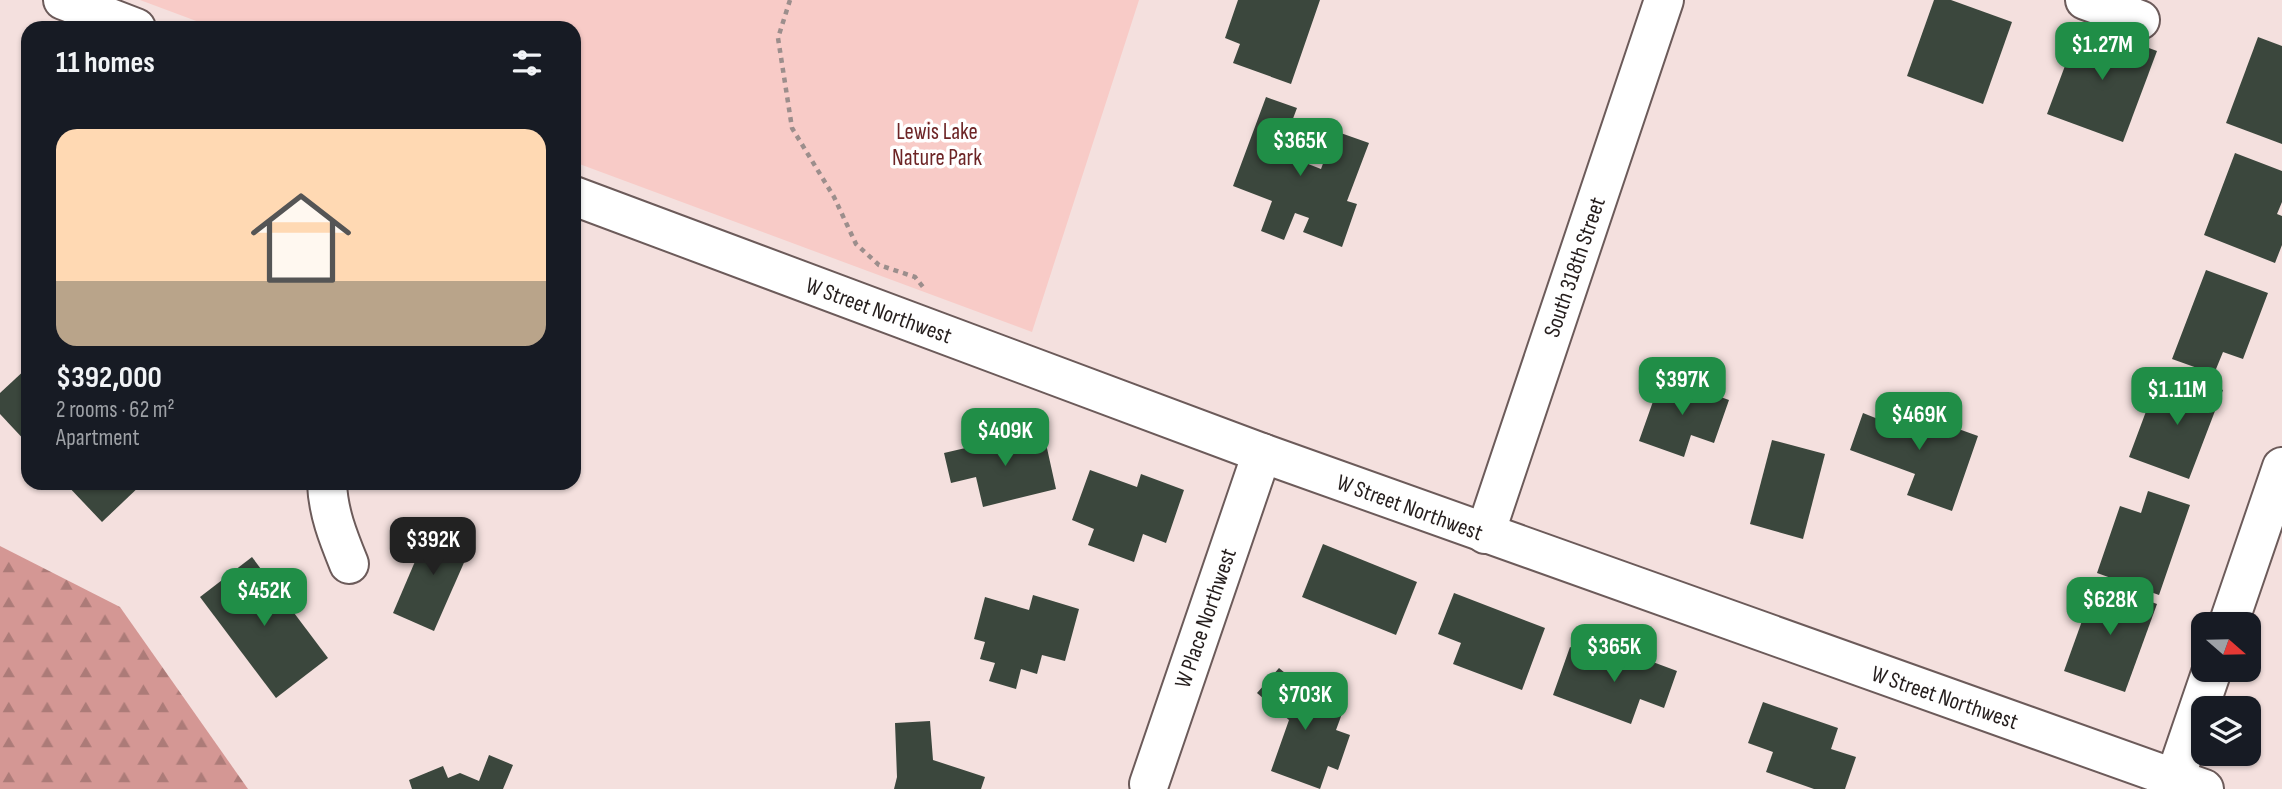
<!DOCTYPE html>
<meta charset="utf-8">
<style>
:root{--surface:#171b24;--page:#242831;--text:#f1f3f6;--muted:#9ea1a6;--accent:#208e47}
body{margin:0;font-family:"Sofia Sans Condensed",sans-serif;background:var(--page);color:var(--text);height:100vh;display:flex;flex-direction:column;font-size:26px;white-space:nowrap}
*{box-sizing:border-box;margin:0}
p{font-size:23px;color:var(--muted)}
.icon{flex:none;width:38px;height:38px;fill:none;stroke:currentColor;stroke-width:2;stroke-linecap:round;stroke-linejoin:round}
.map{position:relative;flex:1;overflow:hidden}
.panel{position:absolute;left:21px;top:21px;width:560px;height:469px;display:flex;flex-direction:column;background:var(--surface);border-radius:21px;box-shadow:0 2px 5px #0004}
.panel>*{flex:none}
.needle{width:46px;rotate:110deg}
.tools{position:absolute;left:2191px;top:612px;display:grid;gap:14px}
.tools a{display:grid;place-items:center;width:70px;height:70px;border-radius:14px;background:var(--surface);box-shadow:0 2px 5px #0004;font-size:35px}
.price{position:absolute;translate:-50% -60px;padding:0 16px;border-radius:14px;background:var(--accent);color:#fff;font-size:23px;line-height:46px;filter:drop-shadow(0 2px 4px #0008)}
.price::after{content:'';position:absolute;left:50%;top:42px;width:21px;height:16px;margin-left:-10px;background:inherit;clip-path:polygon(0 0,100% 0,50% 100%)}
.price.selected{background:#222;color:#fff}
ul{padding:0;list-style:none}
li{display:grid;align-content:center;gap:14px;height:371px;padding:0 35px}
li span{display:grid;place-items:center;height:217px;border-radius:21px;color:#555}
li>.icon{margin-inline-start:auto}
span .icon{width:126px;height:126px;fill:#fffc;stroke-width:1}
li b{font-size:30px}
h2{display:flex;justify-content:space-between;align-items:center;height:84px;padding:0 35px;font-size:30px}
.map>svg:first-child{display:block}
</style>
<div class="map">
<svg width="2282" height="789" viewBox="0 0 2282 789">
<defs>
<pattern id="forest-firs" width="22" height="20" patternUnits="userSpaceOnUse" patternTransform="scale(1.75)"><rect width="22" height="20" fill="#d49794"/><path d="M5 1l3.5 6h-7zM16 11l3.5 6h-7z" fill="#ac7b78"/></pattern>
</defs>
<rect width="100%" height="100%" fill="#f4e0de"/>
<path fill="url(#forest-firs)" d="M0 546 120 607 248 789H0Z"/>
<path fill="#f8cbc7" d="M140 0H1139L1032 332 574 162V28H215Z"/>
<g fill="#3b473d">
<path d="M1238 0H1320L1291 84 1233 63 1240 44 1225 38Z"/>
<path d="M1934 0H1951L2012 22 1983 104 1907 76Z"/>
<path d="M2081 23 2157 51 2123 142 2047 114Z"/>
<path d="M2258 37 2282 46V144L2226 123Z"/>
<path d="M1266 97 1297 108 1280 153 1321 169 1335 131 1369 143 1347 201 1357 204 1342 247 1303 232 1309 218 1295 213 1284 240 1261 231 1272 201 1233 186Z"/>
<path d="M2235 153 2282 171V202L2277 214 2282 216V245L2275 263 2204 235Z"/>
<path d="M2206 270 2268 293 2243 359 2223 352 2214 374 2172 359Z"/>
<path d="M28 367V444L0 414V393Z"/>
<path d="M2182 375 2223 390 2189 479 2129 457 2154 390 2174 397Z"/>
<path d="M1662 376 1729 400 1714 443 1691 435 1684 457 1639 441Z"/>
<path d="M1889 404 1978 436 1952 511 1907 495 1915 474 1850 450 1863 413 1883 421Z"/>
<path d="M1043 430 1056 489 983 507 976 477 951 483 944 453Z"/>
<path d="M1772 440 1825 454 1803 539 1750 524Z"/>
<path d="M1090 470 1137 487 1141 474 1184 490 1166 543 1143 534 1134 562 1088 545 1094 529 1072 520Z"/>
<path d="M65 483H143L102 522Z"/>
<path d="M2148 491 2190 505 2159 595 2097 573 2120 506 2141 513Z"/>
<path d="M431 524 473 542 434 631 393 613Z"/>
<path d="M1323 544 1417 582 1396 635 1302 597Z"/>
<path d="M252 557 328 658 276 698 200 597Z"/>
<path d="M2096 582 2157 604 2125 692 2064 671Z"/>
<path d="M1454 593 1545 628 1522 690 1453 664 1461 643 1438 634Z"/>
<path d="M1033 595 1079 609 1065 661 1042 655 1037 674 1021 669 1016 689 989 681 995 663 980 659 985 642 974 639 985 597 1029 610Z"/>
<path d="M1570 647 1621 666 1626 652 1677 671 1664 708 1640 699 1631 724 1553 695Z"/>
<path d="M1279 668 1320 702 1343 711 1336 730 1350 735 1338 770 1328 766 1320 789 1271 771 1289 720 1257 693Z"/>
<path d="M1763 702 1838 728 1831 749 1856 757 1845 789H1814L1766 772 1773 752 1748 743Z"/>
<path d="M930 721 933 760 985 777 981 789H894L897 777 895 723Z"/>
<path d="M489 755 513 765 503 789H412L409 780 443 766 448 778 460 773 479 781Z"/>
</g>
<g fill="none" stroke-linecap="round" stroke-linejoin="round">
<defs>
<g id="minor">
<path d="M63 0 136 28"/>
<path d="M2085 0 2140 20"/>
<path d="M574 196 1262 453 2204 789"/>
<path d="M327 483C328 512 338 537 349 564"/>
<path d="M1485 534 1664 0"/>
<path d="M2228 625 2282 467"/>
<path d="M2175 778 2212 670"/>
<path d="M1149 784 1262 453"/>
</g>
</defs>
<use href="#minor" stroke="#6c5b5a" stroke-width="42"/>
<path stroke="#9c8e8c" stroke-width="4.5" stroke-dasharray="5 5" stroke-linecap="butt" d="M790 0 778 38 792 128 834 197 856 244 879 265 915 277 923 287"/>
<use href="#minor" stroke="#fff" stroke-width="38"/>
</g>
<g text-anchor="middle" stroke-width="7" stroke-linejoin="round" paint-order="stroke">
<g font-size="23" fill="#6d2526" stroke="#fff">
<text x="937" y="139">Lewis Lake<tspan x="937" dy="26">Nature Park</tspan></text>
</g>
<g font-size="23" fill="#241d1c" stroke="#fff">
<text transform="translate(1574 267) rotate(-71)" y="8">South 318th Street</text>
<text transform="translate(879 310) rotate(20)" y="8">W Street Northwest</text>
<text transform="translate(1410 507) rotate(20)" y="8">W Street Northwest</text>
<text transform="translate(1205 618) rotate(-71)" y="8">W Place Northwest</text>
<text transform="translate(1945 697) rotate(19)" y="8">W Street Northwest</text>
</g>
</g>
</svg>
<div class="tools">
<a><svg class="needle" viewBox="-14 -14 28 28"><path d="M0-13l5 13h-10z" fill="#e53935"/><path d="M0 13l5-13h-10z" fill="#9ea1a6"/></svg></a>
<a><svg class="icon" aria-label="layers" viewBox="0 0 24 24"><path d="M12 4l9 5-9 5-9-5zM3 14l9 5 9-5"/></svg></a>
</div>
<b class="price" style="left:2102px;top:82px">$1.27M</b>
<b class="price" style="left:1300px;top:178px">$365K</b>
<b class="price" style="left:1682px;top:417px">$397K</b>
<b class="price" style="left:2177px;top:427px">$1.11M</b>
<b class="price" style="left:1919px;top:452px">$469K</b>
<b class="price" style="left:1005px;top:468px">$409K</b>
<b class="price selected" style="left:433px;top:577px">$392K</b>
<b class="price" style="left:264px;top:628px">$452K</b>
<b class="price" style="left:2110px;top:637px">$628K</b>
<b class="price" style="left:1614px;top:684px">$365K</b>
<b class="price" style="left:1305px;top:732px">$703K</b>
<section class="panel">
<h2>11 homes<svg class="icon" aria-label="filters" viewBox="0 0 24 24"><path d="M4 7h16M4 17h16"/><circle cx="9" cy="7" r="2"/><circle cx="15" cy="17" r="2"/></svg></h2>
<ul>
<li><span style="background:linear-gradient(#ffd9b3 70%,#b9a48a 0)"><svg class="icon" aria-label="home" viewBox="0 0 24 24"><path d="M3 11l9-7 9 7M6 9v11h12V9"/></svg></span><div><b>$392,000</b><p>2 rooms · 62 m²</p><p>Apartment</p></div></li>
</ul>
</section>
</div>
